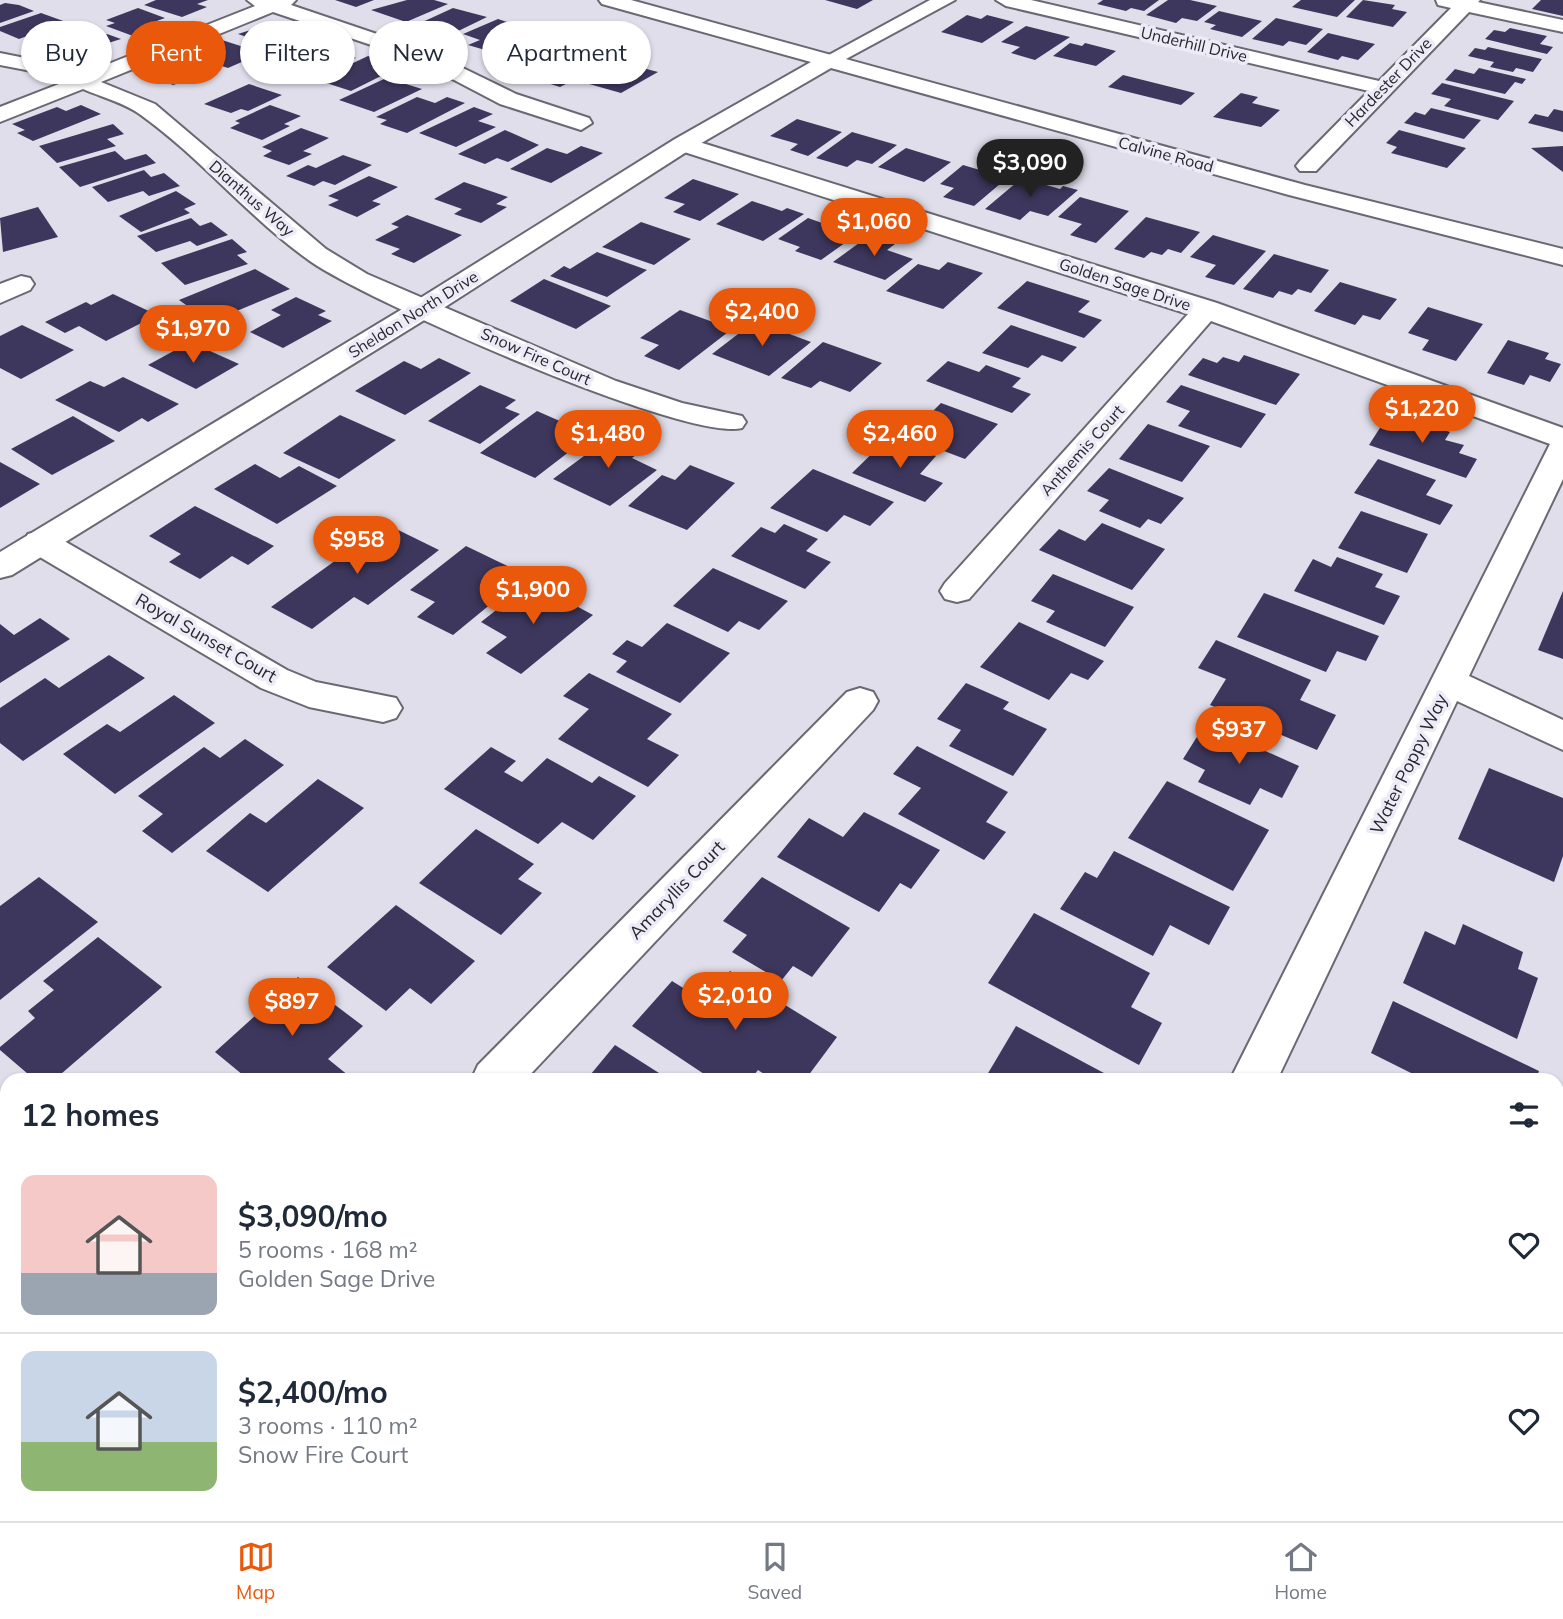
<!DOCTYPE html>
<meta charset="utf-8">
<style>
:root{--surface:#fff;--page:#f6f6f7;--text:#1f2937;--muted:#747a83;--line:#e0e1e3;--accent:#ea580c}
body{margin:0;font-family:Mulish,sans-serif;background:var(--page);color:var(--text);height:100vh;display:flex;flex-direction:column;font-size:26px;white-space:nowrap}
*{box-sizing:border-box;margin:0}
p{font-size:23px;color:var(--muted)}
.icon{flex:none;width:38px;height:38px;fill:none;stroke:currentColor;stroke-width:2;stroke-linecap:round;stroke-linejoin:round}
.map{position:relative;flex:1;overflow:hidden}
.panel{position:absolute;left:0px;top:1073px;width:1564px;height:450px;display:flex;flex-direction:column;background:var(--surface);border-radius:21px 21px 0 0;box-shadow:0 2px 5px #0004}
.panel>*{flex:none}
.top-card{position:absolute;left:21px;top:21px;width:700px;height:63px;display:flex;gap:14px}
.price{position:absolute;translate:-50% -60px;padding:0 16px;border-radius:24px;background:var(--accent);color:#fff;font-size:23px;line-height:46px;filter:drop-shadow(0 2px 4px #0008)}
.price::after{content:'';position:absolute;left:50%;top:42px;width:21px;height:16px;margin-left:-10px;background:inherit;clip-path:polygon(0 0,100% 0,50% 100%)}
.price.selected{background:#222;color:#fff}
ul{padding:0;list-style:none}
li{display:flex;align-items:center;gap:21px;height:175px;padding:0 21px}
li+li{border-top:2px solid var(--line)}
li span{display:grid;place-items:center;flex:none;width:196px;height:140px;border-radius:14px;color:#555}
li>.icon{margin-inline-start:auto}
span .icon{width:84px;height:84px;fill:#fffc;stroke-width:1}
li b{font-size:30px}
h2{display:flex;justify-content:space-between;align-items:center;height:84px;padding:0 21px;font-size:30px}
.tag{padding:0 24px;border-radius:32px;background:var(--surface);box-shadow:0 2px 5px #0004;font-size:24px;line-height:63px}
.tag.selected{background:var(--accent);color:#fff}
.dock{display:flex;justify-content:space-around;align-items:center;height:98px;border-top:2px solid var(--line);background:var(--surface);font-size:19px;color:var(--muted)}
.dock a{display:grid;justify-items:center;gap:4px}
.dock .selected{color:var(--accent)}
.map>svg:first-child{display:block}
</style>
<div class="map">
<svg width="1563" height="1521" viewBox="0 0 1563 1521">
<rect width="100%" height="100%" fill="#dfdeea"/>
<g fill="#3d375d">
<path d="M156 0H208L197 4 207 7 182 17 144 5Z"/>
<path d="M335 0H374L356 7Z"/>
<path d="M407 0H434L448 4 406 22 371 10Z"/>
<path d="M825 0H873L857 9Z"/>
<path d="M1103 0H1159L1144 11 1131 8 1126 11 1097 4Z"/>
<path d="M1168 0H1190L1217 6 1197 21 1182 18 1176 23 1146 15Z"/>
<path d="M1301 0H1355L1337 17 1292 7Z"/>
<path d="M1363 0 1395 5 1392 9 1407 12 1393 27 1346 17Z"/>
<path d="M1541 0H1563V16L1532 9Z"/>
<path d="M5 3 19 5 34 11 0 23V5Z"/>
<path d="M138 8 165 18 154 22 162 25 133 36 106 26 115 23 106 20Z"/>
<path d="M453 8 487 17 448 36 416 25Z"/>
<path d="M1219 11 1262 21 1242 37 1210 29 1216 25 1204 22Z"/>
<path d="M41 13 66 22 19 39 0 31V27Z"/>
<path d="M967 15 981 19 987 15 1014 22 982 43 941 32Z"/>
<path d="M1276 18 1323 29 1306 45 1289 41 1283 46 1252 39Z"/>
<path d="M498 19 531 30 485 50 468 45 480 40 463 34Z"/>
<path d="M276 22 310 34 276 47 238 34Z"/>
<path d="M1026 26 1070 37 1035 60 1011 53 1020 47 1001 42Z"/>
<path d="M1510 28 1547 36 1540 44 1553 47 1547 54 1485 39 1494 30 1505 32Z"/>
<path d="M80 30 98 37 107 34 121 39 76 53 48 42Z"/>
<path d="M1328 33 1375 44 1358 60 1342 56 1338 60 1307 52Z"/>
<path d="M530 36 565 47 519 69 501 64 514 57 497 52Z"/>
<path d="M222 40 262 53 228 68 191 56Z"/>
<path d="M1070 43 1082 46 1085 43 1116 51 1096 66 1053 56Z"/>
<path d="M327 44 352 52 346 54 356 58 321 73 286 62Z"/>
<path d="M1488 47 1542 59 1533 72 1516 68 1513 72 1490 67 1494 62 1468 56 1475 48 1485 50Z"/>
<path d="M570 52 607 63 560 87 541 81 554 74 536 68Z"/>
<path d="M368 56 386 62 372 68 387 73 351 91 317 80Z"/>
<path d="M183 58 218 71 173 85 143 73Z"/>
<path d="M620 62 658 72 621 93 582 82Z"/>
<path d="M1479 68 1526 79 1522 84 1515 82 1505 94 1445 80 1455 69 1474 74Z"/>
<path d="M399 72 417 79 406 84 422 89 374 112 339 100Z"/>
<path d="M1123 75 1195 93 1181 105 1108 87Z"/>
<path d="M1442 83 1514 101 1498 120 1444 106 1451 99 1431 94Z"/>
<path d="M249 84 282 95 248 111 241 109 231 113 204 104Z"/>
<path d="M1241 93 1258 97 1252 103 1280 110 1261 127 1213 117Z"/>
<path d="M417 97 435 103 447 97 465 103 407 133 380 124 387 120 376 117Z"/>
<path d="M81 105 101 114 33 141 17 133 25 130 12 124 57 107 66 111Z"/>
<path d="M270 105 301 116 284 124 290 126 262 140 230 128 240 123 235 121Z"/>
<path d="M474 107 493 114 478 121 496 127 456 147 419 133Z"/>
<path d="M1431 108 1481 120 1464 139 1404 123 1415 112 1425 115Z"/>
<path d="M1554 109 1563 111V132L1528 123 1535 114 1548 117Z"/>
<path d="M797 119 842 132 808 156 790 150 798 144 770 136Z"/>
<path d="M113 124 124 134 107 139 116 146 57 163 39 146Z"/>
<path d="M301 128 329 138 303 151 312 154 289 165 263 156 272 151 262 147Z"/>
<path d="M505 130 539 145 508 162 497 158 485 164 458 154Z"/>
<path d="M1399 130 1466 148 1447 168 1391 153 1397 147 1386 143Z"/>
<path d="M852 132 897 145 872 164 857 160 847 167 816 158Z"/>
<path d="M581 146 603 153 551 183 510 169 547 148 567 154Z"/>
<path d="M1563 146V172L1531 148Z"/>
<path d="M906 148 951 162 924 182 878 167Z"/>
<path d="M115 151 125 160 146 154 156 163 80 187 59 167Z"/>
<path d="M343 155 372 165 335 185 323 181 314 186 286 176 308 165 316 168Z"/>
<path d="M963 165 1007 178 974 206 943 197 954 188 940 184Z"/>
<path d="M144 170 151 177 164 173 180 186 149 196 143 191 108 202 92 187Z"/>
<path d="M369 176 398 187 372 201 381 204 357 217 328 205 339 200 328 196Z"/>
<path d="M1022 178 1060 189 1063 186 1078 190 1048 216 1030 211 1020 220 985 209Z"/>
<path d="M693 179 739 194 700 221 673 212 685 204 664 198Z"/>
<path d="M464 182 508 197 496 204 507 207 481 223 454 214 462 209 434 199Z"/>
<path d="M176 191 196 204 184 209 190 213 141 232 119 216Z"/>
<path d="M1080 197 1129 211 1096 243 1070 235 1082 224 1058 217Z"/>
<path d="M752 201 782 211 787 208 804 214 763 241 716 224Z"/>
<path d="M38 207 58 237 3 252 0 218Z"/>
<path d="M407 215 462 235 414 263 391 254 400 249 375 240 399 227 391 224Z"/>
<path d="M1146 217 1200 232 1181 253 1168 249 1162 255 1151 252 1144 258 1114 249Z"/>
<path d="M191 218 200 226 211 222 228 235 197 246 190 241 156 252 137 236Z"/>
<path d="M808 218 856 235 821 260 795 251 800 247 778 239Z"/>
<path d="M641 222 691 239 654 265 602 247Z"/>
<path d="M870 235 895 244 887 250 913 259 885 280 833 262Z"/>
<path d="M1213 235 1266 251 1234 285 1205 277 1216 265 1190 257Z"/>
<path d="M232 239 247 252 237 255 248 264 185 285 161 263Z"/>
<path d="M597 252 647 270 607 297 550 276 564 266 570 269Z"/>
<path d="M1274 254 1329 270 1311 293 1298 289 1292 295 1279 291 1273 298 1243 289Z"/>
<path d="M948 262 983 273 943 309 886 291 918 264 939 270Z"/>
<path d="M255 269 290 289 210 322 179 300Z"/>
<path d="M544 279 611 306 576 329 510 301Z"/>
<path d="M1027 281 1090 301 1078 312 1102 320 1084 338 997 308Z"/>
<path d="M1340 282 1397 299 1380 320 1363 315 1355 325 1314 311Z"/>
<path d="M113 294 157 315 106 341 79 326 65 333 45 322 86 302 91 305Z"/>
<path d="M296 297 326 311 318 315 332 321 283 348 250 332 281 315 271 310Z"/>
<path d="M1428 307 1483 324 1456 361 1422 350 1429 340 1408 333Z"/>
<path d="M680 310 732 329 679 370 644 356 659 345 640 338Z"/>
<path d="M755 321 811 342 769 376 712 354Z"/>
<path d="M22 325 74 350 21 379 0 368V336Z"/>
<path d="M1011 325 1077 347 1062 362 1042 355 1028 368 982 353Z"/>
<path d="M1508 340 1549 353 1545 359 1561 364 1550 382 1530 375 1524 385 1487 373Z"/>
<path d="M190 342 239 364 196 389 148 365Z"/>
<path d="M823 342 882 363 850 392 820 381 811 388 781 378Z"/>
<path d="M1244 355 1300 374 1276 405 1188 375 1203 358 1217 363 1223 357 1239 362Z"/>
<path d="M439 358 471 373 405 415 355 391 404 361 421 369Z"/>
<path d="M948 361 979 372 986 365 1021 378 1012 387 1031 394 1012 413 926 381Z"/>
<path d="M123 377 179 404 148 422 142 418 119 432 55 400 90 381 104 387Z"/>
<path d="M480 385 516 400 505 408 520 414 480 444 428 421Z"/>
<path d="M1181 385 1266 414 1241 448 1178 426 1190 411 1166 402Z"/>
<path d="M941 403 998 424 965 459 907 437Z"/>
<path d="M537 411 562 422 574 413 604 425 535 478 480 453Z"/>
<path d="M1390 412 1450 432 1445 440 1464 445 1459 453 1477 459 1466 478 1369 445Z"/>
<path d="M340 415 396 440 339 479 283 453Z"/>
<path d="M73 416 115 441 52 475 11 449Z"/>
<path d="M1148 424 1210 446 1182 482 1119 459Z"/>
<path d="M615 433 647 447 632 458 657 470 610 506 553 479Z"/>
<path d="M888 438 936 456 920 474 943 483 925 502 852 473Z"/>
<path d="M1378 459 1436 480 1426 495 1453 505 1440 525 1354 493Z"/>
<path d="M0 462 40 484 0 508Z"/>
<path d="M255 464 280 478 299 466 337 486 277 524 214 489Z"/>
<path d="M690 465 735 483 687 530 628 506 662 475 675 480Z"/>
<path d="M1109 468 1184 498 1161 524 1148 519 1140 528 1099 511 1109 500 1087 491Z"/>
<path d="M813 469 894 502 870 526 844 515 827 532 770 508Z"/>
<path d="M195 506 274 546 248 565 232 556 200 579 169 562 181 554 149 536Z"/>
<path d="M1361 511 1428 534 1407 573 1338 548Z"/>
<path d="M1102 523 1165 549 1132 590 1039 550 1059 529 1085 541Z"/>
<path d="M386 524 439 550 368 605 354 597 312 629 271 607Z"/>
<path d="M784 524 818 539 806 551 831 562 805 589 731 556 761 527 775 533Z"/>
<path d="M466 546 526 575 453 635 417 617 435 602 410 590Z"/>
<path d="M1337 557 1383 574 1375 587 1400 596 1384 625 1294 591 1313 559 1331 567Z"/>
<path d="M713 568 788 601 759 630 739 621 728 632 673 606Z"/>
<path d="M1053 574 1134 607 1105 647 1046 622 1055 611 1031 601Z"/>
<path d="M532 582 593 615 521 674 486 653 507 637 481 622Z"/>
<path d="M1563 591V659L1538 650Z"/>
<path d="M1264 593 1379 636 1366 661 1337 651 1326 672 1237 637Z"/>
<path d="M40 618 70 639 0 683V624L14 635Z"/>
<path d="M1019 622 1104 661 1088 680 1071 673 1049 700 980 667Z"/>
<path d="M667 623 730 653 680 703 616 672 627 661 612 654 627 640 642 647Z"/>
<path d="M1216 640 1311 680 1300 700 1336 715 1317 750 1210 705 1226 679 1198 668Z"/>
<path d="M109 655 145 678 23 761 0 743V708L45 678 59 688Z"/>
<path d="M589 673 672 714 647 739 679 755 648 787 558 739 589 709 563 696Z"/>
<path d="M966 683 1009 702 1003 709 1047 729 1013 776 949 746 961 730 937 719Z"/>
<path d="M174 695 215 723 115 794 63 754 107 724 120 732Z"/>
<path d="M1205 724 1299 766 1282 798 1260 788 1250 805 1198 782 1205 770 1183 759Z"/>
<path d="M245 739 284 765 172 853 142 831 163 814 138 796 204 747 220 758Z"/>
<path d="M917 746 1008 792 986 822 1006 832 984 860 898 814 921 788 893 774Z"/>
<path d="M491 747 516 761 504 772 522 782 547 758 592 783 599 776 636 796 593 840 562 822 538 844 444 789Z"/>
<path d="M1489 768 1563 798V856L1554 882 1458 839Z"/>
<path d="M318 779 364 808 268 892 206 851 250 813 266 823Z"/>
<path d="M1167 781 1269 830 1233 891 1128 838Z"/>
<path d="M864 812 940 850 911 889 900 883 879 912 777 857 809 818 843 837Z"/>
<path d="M476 829 534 864 518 879 542 893 501 935 419 883Z"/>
<path d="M1114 851 1230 907 1209 945 1170 925 1153 956 1060 909 1085 872 1097 878Z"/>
<path d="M39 877 98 922 0 1000V906Z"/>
<path d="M762 877 850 928 812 977 793 966 781 981 732 952 747 935 723 921Z"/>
<path d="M396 905 475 961 431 1004 410 988 386 1011 327 967Z"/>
<path d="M1034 913 1150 973 1131 1007 1162 1023 1139 1065 988 983Z"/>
<path d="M1463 924 1523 952 1518 969 1538 978 1517 1039 1403 983 1425 931 1455 945Z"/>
<path d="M98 937 162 987 54 1080H35L0 1050V1047L35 1018 28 1011 54 990 43 981Z"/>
<path d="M730 971 837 1037 805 1080H773L758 1070 750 1080H713L632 1026 672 981 704 1001Z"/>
<path d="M298 977 363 1026 328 1059 354 1080H249L215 1052Z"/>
<path d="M1393 1001 1539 1071 1536 1080H1411L1413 1074 1371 1053Z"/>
<path d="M1016 1026 1117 1080H984Z"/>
<path d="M615 1045 670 1080H586Z"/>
<path d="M0 1370 7 1377V1468L0 1475Z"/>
<path d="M1558 1486 1563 1490V1521H1530L1531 1516H1558Z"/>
<path d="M6 1516H97L92 1521H1Z"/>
<path d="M731 1516H746L753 1521H728Z"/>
<path d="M840 1516H889L886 1521H847Z"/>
<path d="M1192 1516H1327L1336 1521H1200Z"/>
</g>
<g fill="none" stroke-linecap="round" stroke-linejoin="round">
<defs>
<g id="street">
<path d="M247 0H296L291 5 430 52 516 94 589 118 592 123 581 130 500 104 416 60 273 12 101 82 155 104 326 249 367 274 616 381 682 403 742 416 746 422 742 428C685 442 365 300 310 261 249 218 201 158 141 115 125 103 101 97 83 89L0 122V107L64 82 47 74 0 65V53L60 65 83 74 255 6Z"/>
<path d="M930 0H955L833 66 826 68 816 62Z"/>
<path d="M996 0H1031L1379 81 1451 8 1438 5 1436 0H1480L1478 2 1563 20V32L1469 12 1316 171H1300L1296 166 1300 161 1369 91 1006 6Z"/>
<path d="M683 137 1217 303 1563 428V479L1469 676 1563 720V750L1457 701 1277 1080H1230L1550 444 1211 321 969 599 957 602 945 599 940 591 945 583 1188 314 675 149 672 144Z"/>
<path d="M21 276 30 278 34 284 30 290 0 303V284Z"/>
<path d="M40 531 52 534 287 670 316 682 396 698 402 708 396 718 383 722 309 707 261 688 28 550 24 542 28 534Z"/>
<path d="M860 688 873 692 878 701 873 710 525 1080H471L478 1065 847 692Z"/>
<path d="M0 1169 7 1172V1224L0 1221Z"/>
<path d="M327 1516H389L391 1521H329Z"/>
<path d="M1009 1516H1068L1066 1521H1007Z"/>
</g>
<path id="secondary" d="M599 0H631L1305 185 1563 249V265L1289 195 831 68 691 149 434 314 12 575 0 578V552L414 302 675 139 811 62 602 4Z"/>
</defs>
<use href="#street" stroke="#6a6973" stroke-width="4"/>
<use href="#secondary" stroke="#6a6973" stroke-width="4"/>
<use href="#street" fill="#fff" fill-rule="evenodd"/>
<use href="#secondary" fill="#fff" fill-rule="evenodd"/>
</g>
<g text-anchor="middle" stroke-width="7" stroke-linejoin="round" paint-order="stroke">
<g font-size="16" fill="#27272b" stroke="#edebf7">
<text transform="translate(1194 44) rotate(13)" y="6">Underhill Drive</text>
<text transform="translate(1388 82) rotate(-46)" y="6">Hardester Drive</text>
<text transform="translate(1166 154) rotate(15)" y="6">Calvine Road</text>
<text transform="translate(252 198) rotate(41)" y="6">Dianthus Way</text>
<text transform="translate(1125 284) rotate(18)" y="6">Golden Sage Drive</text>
<text transform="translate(413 314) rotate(-32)" y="6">Sheldon North Drive</text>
<text transform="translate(536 356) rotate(24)" y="6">Snow Fire Court</text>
<text transform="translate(1082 450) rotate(-48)" y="6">Anthemis Court</text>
</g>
<g font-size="18" fill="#27272b" stroke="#edebf7">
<text transform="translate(206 638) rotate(30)" y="6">Royal Sunset Court</text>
<text transform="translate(1409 764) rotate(-64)" y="6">Water Poppy Way</text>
<text transform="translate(677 890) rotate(-46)" y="6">Amaryllis Court</text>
</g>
</g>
</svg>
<b class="price selected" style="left:1030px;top:199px">$3,090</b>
<b class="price" style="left:874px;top:258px">$1,060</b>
<b class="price" style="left:762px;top:348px">$2,400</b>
<b class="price" style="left:193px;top:365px">$1,970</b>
<b class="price" style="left:1422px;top:445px">$1,220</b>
<b class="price" style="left:608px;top:470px">$1,480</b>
<b class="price" style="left:900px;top:470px">$2,460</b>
<b class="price" style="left:357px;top:576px">$958</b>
<b class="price" style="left:533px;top:626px">$1,900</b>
<b class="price" style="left:1239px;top:766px">$937</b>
<b class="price" style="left:735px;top:1032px">$2,010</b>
<b class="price" style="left:292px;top:1038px">$897</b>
<div class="top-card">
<a class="tag">Buy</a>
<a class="tag selected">Rent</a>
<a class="tag">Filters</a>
<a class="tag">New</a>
<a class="tag">Apartment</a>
</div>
<section class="panel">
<h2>12 homes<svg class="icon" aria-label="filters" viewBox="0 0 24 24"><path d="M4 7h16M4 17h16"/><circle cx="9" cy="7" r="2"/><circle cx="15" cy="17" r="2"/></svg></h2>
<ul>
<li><span style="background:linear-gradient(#f6c9c9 70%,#9aa5b1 0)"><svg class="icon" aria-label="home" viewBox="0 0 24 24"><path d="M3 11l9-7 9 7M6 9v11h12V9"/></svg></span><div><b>$3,090/mo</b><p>5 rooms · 168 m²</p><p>Golden Sage Drive</p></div><svg class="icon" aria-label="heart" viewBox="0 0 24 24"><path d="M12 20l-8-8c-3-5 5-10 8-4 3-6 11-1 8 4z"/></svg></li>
<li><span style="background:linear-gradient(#c9d6e8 65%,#8fb573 0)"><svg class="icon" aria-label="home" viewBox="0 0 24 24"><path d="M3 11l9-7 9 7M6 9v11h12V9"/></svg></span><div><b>$2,400/mo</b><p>3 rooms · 110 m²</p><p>Snow Fire Court</p></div><svg class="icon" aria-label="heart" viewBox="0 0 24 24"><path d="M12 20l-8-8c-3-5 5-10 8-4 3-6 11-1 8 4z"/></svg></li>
</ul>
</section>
</div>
<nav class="dock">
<a class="selected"><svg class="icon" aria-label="map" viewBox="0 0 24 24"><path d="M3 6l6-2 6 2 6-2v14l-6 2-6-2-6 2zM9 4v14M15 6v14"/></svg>Map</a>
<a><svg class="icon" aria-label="saved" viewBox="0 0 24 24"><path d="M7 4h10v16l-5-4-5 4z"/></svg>Saved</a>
<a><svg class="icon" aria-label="home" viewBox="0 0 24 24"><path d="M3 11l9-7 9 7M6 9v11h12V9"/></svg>Home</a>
</nav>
